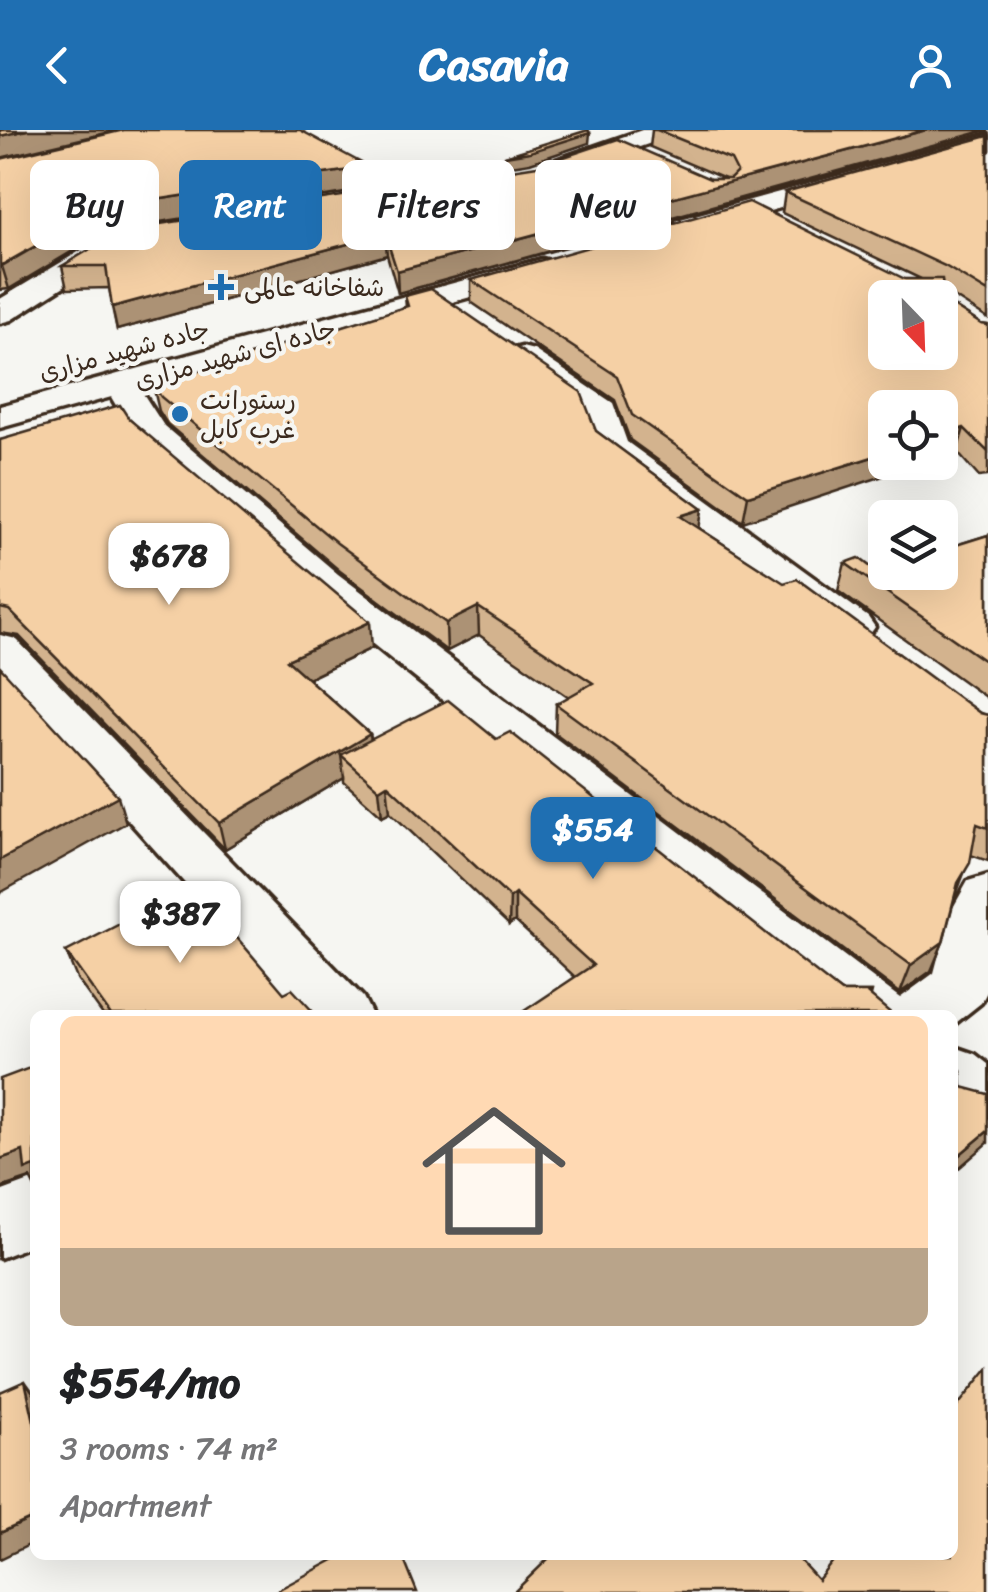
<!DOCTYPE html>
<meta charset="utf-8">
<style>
:root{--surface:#fff;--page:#f2f2f2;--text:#202124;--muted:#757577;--line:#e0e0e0;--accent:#1f6fb2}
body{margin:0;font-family:Sriracha,"Playpen Sans Arabic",sans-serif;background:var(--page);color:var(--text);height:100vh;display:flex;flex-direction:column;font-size:38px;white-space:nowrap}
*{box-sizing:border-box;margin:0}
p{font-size:32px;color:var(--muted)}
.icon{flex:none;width:55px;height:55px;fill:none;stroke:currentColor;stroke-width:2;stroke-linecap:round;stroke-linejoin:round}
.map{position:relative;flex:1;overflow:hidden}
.drawer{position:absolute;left:30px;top:880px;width:928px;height:550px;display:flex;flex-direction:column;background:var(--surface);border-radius:15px;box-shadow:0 10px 40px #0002}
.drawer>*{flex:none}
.hud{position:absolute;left:30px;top:30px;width:930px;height:90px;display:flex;gap:20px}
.needle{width:65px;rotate:157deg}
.buttons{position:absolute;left:868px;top:150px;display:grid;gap:20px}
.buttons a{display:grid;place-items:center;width:90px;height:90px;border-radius:15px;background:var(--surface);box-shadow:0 10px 40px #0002;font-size:50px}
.price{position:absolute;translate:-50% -85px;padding:0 22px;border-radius:20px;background:#fff;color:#222;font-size:32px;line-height:65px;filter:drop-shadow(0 2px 5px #0008)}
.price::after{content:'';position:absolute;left:50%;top:60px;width:30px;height:22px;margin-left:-15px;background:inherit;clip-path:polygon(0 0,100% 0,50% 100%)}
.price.current{background:var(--accent);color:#fff}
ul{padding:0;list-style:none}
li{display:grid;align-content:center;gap:20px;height:530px;padding:0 30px}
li+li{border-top:2px solid var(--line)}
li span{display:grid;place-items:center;height:310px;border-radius:15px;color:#555}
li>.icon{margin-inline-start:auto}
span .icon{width:180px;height:180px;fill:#fffc;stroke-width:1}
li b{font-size:42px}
.pill{padding:0 35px;border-radius:15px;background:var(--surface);box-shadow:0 10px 40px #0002;font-size:35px;line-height:90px}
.pill.current{background:var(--accent);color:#fff}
header{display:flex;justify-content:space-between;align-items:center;height:130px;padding:0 30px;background:var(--accent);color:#fff;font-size:45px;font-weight:700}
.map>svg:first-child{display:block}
</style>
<header><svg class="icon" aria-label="back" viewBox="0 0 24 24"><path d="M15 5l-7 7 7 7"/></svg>Casavia<svg class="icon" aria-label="person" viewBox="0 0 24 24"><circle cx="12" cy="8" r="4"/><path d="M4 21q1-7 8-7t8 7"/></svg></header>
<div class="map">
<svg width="988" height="1462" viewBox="0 0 988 1462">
<rect width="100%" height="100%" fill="#f6f6f2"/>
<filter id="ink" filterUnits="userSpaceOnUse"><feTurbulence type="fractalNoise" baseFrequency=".01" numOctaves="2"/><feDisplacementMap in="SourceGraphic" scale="20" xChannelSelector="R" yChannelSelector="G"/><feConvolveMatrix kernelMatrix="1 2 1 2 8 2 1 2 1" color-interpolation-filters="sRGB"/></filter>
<g filter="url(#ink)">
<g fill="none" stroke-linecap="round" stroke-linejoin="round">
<defs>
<g id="minor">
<path d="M642 0H677L674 5 568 42 559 45 546 37 550 32Z"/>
<path d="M130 102 140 105 144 111 140 117 105 130 11 190 0 193V169L85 118Z"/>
<path d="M522 217 534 220 613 273 627 312 868 487 875 497 868 507 852 511 836 507 597 325 583 286 505 227 510 220Z"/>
<path d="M121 245 133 248 164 296 338 444 900 868 934 843 950 783 968 751 988 745V860L981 873 952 896V885H834L308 462 137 311 104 255 109 248Z"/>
<path d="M0 505 16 509 363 867 372 885H303L0 547Z"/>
<path d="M952 916 975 924 988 934V981L972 987 952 980Z"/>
<path d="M35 1049V1114L0 1128V1062Z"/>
</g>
<g id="secondary">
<path d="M988 5V20L687 104 677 102 673 96 677 90Z"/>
<path d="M542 129 553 132 557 138 553 144 0 298V276Z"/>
</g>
</defs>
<use href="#minor" stroke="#3b2a1e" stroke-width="7"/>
<use href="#secondary" stroke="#3b2a1e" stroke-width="7"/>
<use href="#minor" fill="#f6f6f2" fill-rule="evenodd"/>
<use href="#secondary" fill="#f6f6f2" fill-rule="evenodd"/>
</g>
<g fill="#d3b38e" stroke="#3b2a1e" stroke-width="2.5">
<path d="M652 0H988V2L398 163 387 125 117 200 109 158 67 159 62 136 710 49H725L650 17Z"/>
<path d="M988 6V189L943 160 944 170 981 194 988 195V346L979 347 957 322 940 328V278L743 392 630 310 615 270 471 172V150L921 149 782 83 785 62Z"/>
<path d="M0 29 370 59 134 96 83 115 9 159 0 160Z"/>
<path d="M405 166 596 301 702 379 699 398 980 583 988 585V731L971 725 955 767 943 812 931 841 900 863 555 603 556 574 569 567 479 505 447 521 340 441 167 294 159 281 153 255 406 177Z"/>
<path d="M129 289 372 518 308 549 370 604 371 609H496L841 862H872L871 866 575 847 515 791 509 795 390 682 382 686 344 652V648L225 719 19 506 0 503V310Z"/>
<path d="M988 405V569L838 461 845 433 875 440Z"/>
<path d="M66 822 284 863 316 885H103L77 849Z"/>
</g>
<g fill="#ac9274" stroke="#3b2a1e" stroke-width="2.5">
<path d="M27 0H119L0 28V6Z"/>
<path d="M926 0H987L398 163 397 141Z"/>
<path d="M590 3 589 13 530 33 505 37V26Z"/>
<path d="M369 37 370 59 134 96 83 115 9 159 2 136 78 92 129 74Z"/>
<path d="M385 104 387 125 117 200 112 177Z"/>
<path d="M964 298 957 322 940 328V306Z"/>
<path d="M885 323V332H926L743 392 748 366Z"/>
<path d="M702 379 698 407 680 386Z"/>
<path d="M478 477 479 505 447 521 446 493Z"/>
<path d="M370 492 372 518 291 557 287 530Z"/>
<path d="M370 604 373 631 341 625 344 648 225 719 219 693Z"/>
<path d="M387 654 390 682 382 686 379 659Z"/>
<path d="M118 666 126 693 0 763V730Z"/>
<path d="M515 764V791L509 795 510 768Z"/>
<path d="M943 812 931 841 900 863 911 835Z"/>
<path d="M988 1001V1013L952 1044V1031Z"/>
<path d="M23 1021 35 1036V1058L30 1048 0 1058V1029Z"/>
<path d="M25 1251 35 1265V1296Z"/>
<path d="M35 1387V1412L0 1429V1403Z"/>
</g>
<g fill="#f5d0a5" stroke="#3b2a1e" stroke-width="2.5" fill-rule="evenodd">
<path d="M0 0H27L0 6Z"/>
<path d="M124 0H300L369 37 129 74 78 92 0 136V29Z"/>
<path d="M588 0 590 3 530 22 505 26Z"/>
<path d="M657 0H926L397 141 385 104 112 177 106 136H62L102 112 147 96 537 36 618 9 710 49H730L737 42 731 30Z"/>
<path d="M988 6V162L945 136 785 62Z"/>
<path d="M749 72 905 149H942L944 170 981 194 988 195V322L964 298 940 306V278H885V323L748 366 632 285 617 246 471 150ZM885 168H940V222H885Z"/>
<path d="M431 159 581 262 596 301 702 379 680 386 784 453 797 449 980 583 988 585V698L977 694 970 733 958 753 943 812 911 835 556 574 593 553 478 477 446 493 337 413 161 267 153 255 408 176 405 166Z"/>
<path d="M120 275 129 289 370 492 287 530 370 604 219 693 9 480 0 478V310Z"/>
<path d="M988 405V533L845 433 859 428 875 440 885 437V442H940V420Z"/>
<path d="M0 537 118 666 0 730Z"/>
<path d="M448 570 496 609 510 602 841 862H872L868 864 893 885H518L593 835 515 764 510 768 387 654 379 659 341 625Z"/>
<path d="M193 756 284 863 292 859 316 885H111L66 822Z"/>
<path d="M952 934 961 941 962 957 988 964V1001L952 1031Z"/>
<path d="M35 936V1036L25 1040 23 1021 0 1029V949Z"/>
<path d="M988 1238V1462H514L552 1425H795L818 1450 838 1425H952V1283Z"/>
<path d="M25 1251 35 1296V1387L0 1403V1262Z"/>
<path d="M343 1425H402L417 1462H274Z"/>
</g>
</g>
<g fill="#1f6fb2" stroke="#f6f6f2" stroke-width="4">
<path d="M216 142h10v10h10v10h-10v10h-10v-10h-10v-10h10z"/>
<circle cx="180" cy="284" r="10"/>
</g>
<g text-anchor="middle" stroke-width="9" stroke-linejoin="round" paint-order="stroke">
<g font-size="25" fill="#3b2a1e" stroke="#f6f6f2" text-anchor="start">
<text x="244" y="166">شفاخانه عالمی</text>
<text x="200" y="279">رستورانت<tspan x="200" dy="29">غرب کابل</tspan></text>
</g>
<g font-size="25" fill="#3b2a1e" stroke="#f6f6f2">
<text transform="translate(124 220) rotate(-15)" y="9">جاده شهید مزاری</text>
<text transform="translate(235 224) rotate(-15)" y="9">جاده ای شهید مزاری</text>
</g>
</g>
</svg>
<div class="buttons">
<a><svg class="needle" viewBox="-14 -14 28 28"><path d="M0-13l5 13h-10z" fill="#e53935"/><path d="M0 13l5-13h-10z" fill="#757577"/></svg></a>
<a><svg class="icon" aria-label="locate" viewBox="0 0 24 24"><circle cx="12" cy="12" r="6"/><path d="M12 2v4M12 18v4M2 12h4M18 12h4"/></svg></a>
<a><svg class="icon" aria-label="layers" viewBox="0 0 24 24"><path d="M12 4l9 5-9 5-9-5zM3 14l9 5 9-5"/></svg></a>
</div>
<b class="price" style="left:169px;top:478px">$678</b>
<b class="price current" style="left:593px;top:752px">$554</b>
<b class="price" style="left:180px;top:836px">$387</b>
<div class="hud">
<a class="pill">Buy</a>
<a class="pill current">Rent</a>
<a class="pill">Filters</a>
<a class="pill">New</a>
</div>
<section class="drawer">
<ul>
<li><span style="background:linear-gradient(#ffd9b3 75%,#b9a48a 0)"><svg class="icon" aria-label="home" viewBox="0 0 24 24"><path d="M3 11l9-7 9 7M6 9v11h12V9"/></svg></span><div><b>$554/mo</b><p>3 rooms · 74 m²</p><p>Apartment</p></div></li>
</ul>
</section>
</div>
